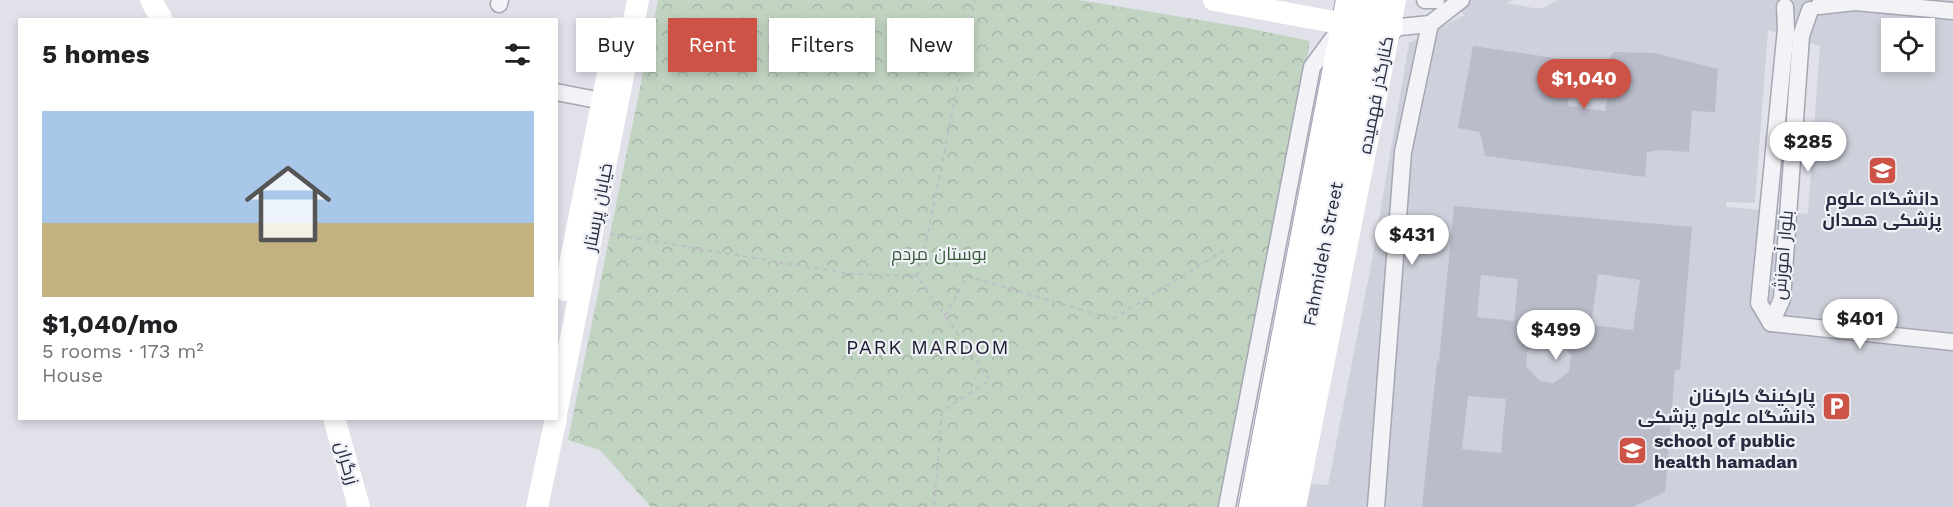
<!DOCTYPE html>
<meta charset="utf-8">
<style>
:root{--surface:#fff;--page:#f6f6f6;--text:#202124;--muted:#757577;--line:#e0e0e0;--accent:#cd5346}
body{margin:0;font-family:"Work Sans",Cairo,sans-serif;background:var(--page);color:var(--text);height:100vh;display:flex;flex-direction:column;font-size:22px;white-space:nowrap}
*{box-sizing:border-box;margin:0}
p{font-size:20px;color:var(--muted)}
.icon{flex:none;width:33px;height:33px;fill:none;stroke:currentColor;stroke-width:2;stroke-linecap:round;stroke-linejoin:round}
.map{position:relative;flex:1;overflow:hidden}
.side{position:absolute;left:18px;top:18px;width:540px;height:402px;display:flex;flex-direction:column;background:var(--surface);border-radius:0px;box-shadow:0 3px 9px #0003}
.side>*{flex:none}
.guide{position:absolute;left:576px;top:18px;width:570px;height:54px;display:flex;gap:12px}
.controls{position:absolute;left:1881px;top:18px;display:grid;gap:12px}
.controls a{display:grid;place-items:center;width:54px;height:54px;border-radius:0px;background:var(--surface);box-shadow:0 3px 9px #0003;font-size:30px}
.price{position:absolute;translate:-50% -51px;padding:0 14px;border-radius:21px;background:#fff;color:#222;font-size:20px;line-height:39px;filter:drop-shadow(0 2px 3px #0008)}
.price::after{content:'';position:absolute;left:50%;top:36px;width:18px;height:14px;margin-left:-9px;background:inherit;clip-path:polygon(0 0,100% 0,50% 100%)}
.price.current{background:var(--accent);color:#fff}
ul{padding:0;list-style:none}
li{display:grid;align-content:center;gap:12px;height:318px;padding:0 24px}
li+li{border-top:2px solid var(--line)}
li span{display:grid;place-items:center;height:186px;border-radius:0px;color:#555}
li>.icon{margin-inline-start:auto}
span .icon{width:108px;height:108px;fill:#fffc;stroke-width:1}
li b{font-size:26px}
h2{display:flex;justify-content:space-between;align-items:center;height:72px;padding:0 24px;font-size:26px}
.chip{padding:0 21px;border-radius:0px;background:var(--surface);box-shadow:0 3px 9px #0003;font-size:21px;line-height:54px}
.chip.current{background:var(--accent);color:#fff}
.map>svg:first-child{display:block}
</style>
<div class="map">
<svg width="1953" height="507" viewBox="0 0 1953 507">
<defs>
<pattern id="park-crowns" width="20" height="18" patternUnits="userSpaceOnUse" patternTransform="scale(1.5)"><rect width="20" height="18" fill="#c1d3c1"/><path d="M2 6a3 3 0 1 1 6 0M12 15a3 3 0 1 1 6 0" fill="none" stroke="#a6b5a7"/></pattern>
</defs>
<rect width="100%" height="100%" fill="#e0e1e9"/>
<path fill="#ced0db" fill-rule="evenodd" d="M1445 0H1513L1506 3 1533 8H1543L1558 0H1953V507H1263L1268 480 1328 485 1373 255 1409 43 1465 15ZM1892 28H1924V62H1892ZM1768 30 1820 46 1808 214 1726 207V202L1755 203Z"/>
<path fill="url(#park-crowns)" d="M658 0H1079L1247 28 1310 41 1218 507H651L600 450 568 440Z"/>
<g fill="#babcc9" fill-rule="evenodd">
<path d="M1473 46 1555 58 1570 84 1568 106 1605 111 1611 81 1599 71 1614 52 1655 53 1718 69 1715 112 1692 111 1689 152 1660 150 1647 152 1645 177 1485 156 1480 132 1458 128Z"/>
<path d="M1454 206 1692 227 1680 370H1675L1665 492 1633 507H1422L1437 361H1439ZM1598 274 1640 280 1633 330 1591 325ZM1481 275 1518 279 1514 321 1477 317ZM1557 341 1571 355 1569 372 1553 383 1540 381 1526 366 1527 352 1541 342ZM1468 396 1506 399 1501 453 1462 449Z"/>
</g>
<g fill="none" stroke-linecap="round" stroke-linejoin="round">
<defs>
<g id="street">
<path d="M1425 0H1436"/>
<path d="M499 4 500 0"/>
<path d="M1819 6 1855 2 1953 11"/>
<path d="M1390 28 1430 24 1461 0"/>
<path d="M556 92 602 101"/>
<path d="M1771 323 1759 303 1786 29 1785 7"/>
<path d="M1771 323 1782 299 1801 36 1810 10"/>
<path d="M1771 323 1953 342"/>
<path d="M1227 507 1312 67 1340 29"/>
<path d="M1376 507 1403 152 1430 24"/>
</g>
<g id="primary">
<path d="M1367 26 1390 28"/>
<path d="M1252 507 1349 0"/>
<path d="M1274 507 1372 0"/>
</g>
</defs>
<use href="#street" stroke="#a5a7b3" stroke-width="19"/>
<use href="#primary" stroke="#9fa2b4" stroke-width="28"/>
<g stroke="#bebfc7" stroke-width="2" stroke-dasharray="4.5 4.5" stroke-linecap="butt">
<path d="M610 234 851 274 917 276 990 380 942 411 934 507"/>
<path d="M917 276 928 233 975 0"/>
<path d="M945 316 967 276 1113 319 1226 249"/>
</g>
<use href="#street" stroke="#f3f3f7" stroke-width="16"/>
<g stroke="#fff" stroke-width="22">
<path d="M151 0 162 20"/>
<path d="M1214 0 1345 24"/>
<path d="M565 290 617 28"/>
<path d="M556 414 638 0"/>
<path d="M334 418 359 507"/>
<path d="M537 507 556 418"/>
<path d="M1295 507 1395 0"/>
</g>
<use href="#primary" stroke="#fff" stroke-width="26"/>
</g>
<defs>
<symbol id="university-square" viewBox="-11 -11 22 22"><rect x="-9" y="-9" width="18" height="18" rx="4" fill="#cd5346" stroke="#eff1f6"/><path d="M0-5L7-2L0 1L-7-2ZM-4 1L0 2.5L4 1V4Q0 6-4 4Z" fill="#fff"/></symbol>
<symbol id="parking-square" viewBox="-11 -11 22 22"><rect x="-9" y="-9" width="18" height="18" rx="4" fill="#cd5346" stroke="#eff1f6"/><path d="M-3.5-5.5H1a3.5 3.5 0 0 1 0 7H-1V5.5H-3.5ZM-1-3.4V-.6H.8a1.4 1.4 0 0 0 0-2.8Z" fill="#fff"/></symbol>
</defs>
<g fill-rule="evenodd">
<use href="#university-square" x="1866" y="154" width="33" height="33"/>
<use href="#parking-square" x="1820" y="390" width="33" height="33"/>
<use href="#university-square" x="1616" y="434" width="33" height="33"/>
</g>
<g text-anchor="middle" stroke-width="4.5" stroke-linejoin="round" paint-order="stroke">
<g font-size="18" fill="#292b40" stroke="#eff1f6">
<text transform="translate(1376 95) rotate(-79)" y="6">کنارگذر فهمیده</text>
<text transform="translate(598 207) rotate(-79)" y="6">خیابان پرستار</text>
<text transform="translate(1323 254) rotate(-79)" y="6">Fahmideh Street</text>
<text transform="translate(1783 255) rotate(-85)" y="6">بلوار آموزش</text>
<text transform="translate(347 463) rotate(74)" y="6">زرگران</text>
</g>
<g font-size="18" font-weight="bold" fill="#292b40" stroke="#eff1f6">
<text x="1882" y="205">دانشگاه علوم<tspan x="1882" dy="21">پزشکی همدان</tspan></text>
<text x="1815" y="402" text-anchor="end">پارکینگ کارکنان<tspan x="1815" dy="21">دانشگاه علوم پزشکی</tspan></text>
<text x="1654" y="447" text-anchor="start">school of public<tspan x="1654" dy="21">health hamadan</tspan></text>
</g>
<g font-size="18" fill="#365c38" stroke="#eff1f6">
<text x="939" y="260">بوستان مردم</text>
</g>
<g font-size="20" letter-spacing="1.5" fill="#1b1d31" stroke="#eff1f6">
<text x="928" y="354">PARK MARDOM</text>
</g>
</g>
</svg>
<div class="controls">
<a><svg class="icon" aria-label="locate" viewBox="0 0 24 24"><circle cx="12" cy="12" r="6"/><path d="M12 2v4M12 18v4M2 12h4M18 12h4"/></svg></a>
</div>
<b class="price current" style="left:1584px;top:110px">$1,040</b>
<b class="price" style="left:1808px;top:173px">$285</b>
<b class="price" style="left:1412px;top:266px">$431</b>
<b class="price" style="left:1860px;top:350px">$401</b>
<b class="price" style="left:1556px;top:361px">$499</b>
<div class="guide">
<a class="chip">Buy</a>
<a class="chip current">Rent</a>
<a class="chip">Filters</a>
<a class="chip">New</a>
</div>
<section class="side">
<h2>5 homes<svg class="icon" aria-label="filters" viewBox="0 0 24 24"><path d="M4 7h16M4 17h16"/><circle cx="9" cy="7" r="2"/><circle cx="15" cy="17" r="2"/></svg></h2>
<ul>
<li><span style="background:linear-gradient(#a9c7e8 60%,#c2b280 0)"><svg class="icon" aria-label="home" viewBox="0 0 24 24"><path d="M3 11l9-7 9 7M6 9v11h12V9"/></svg></span><div><b>$1,040/mo</b><p>5 rooms · 173 m²</p><p>House</p></div></li>
</ul>
</section>
</div>
